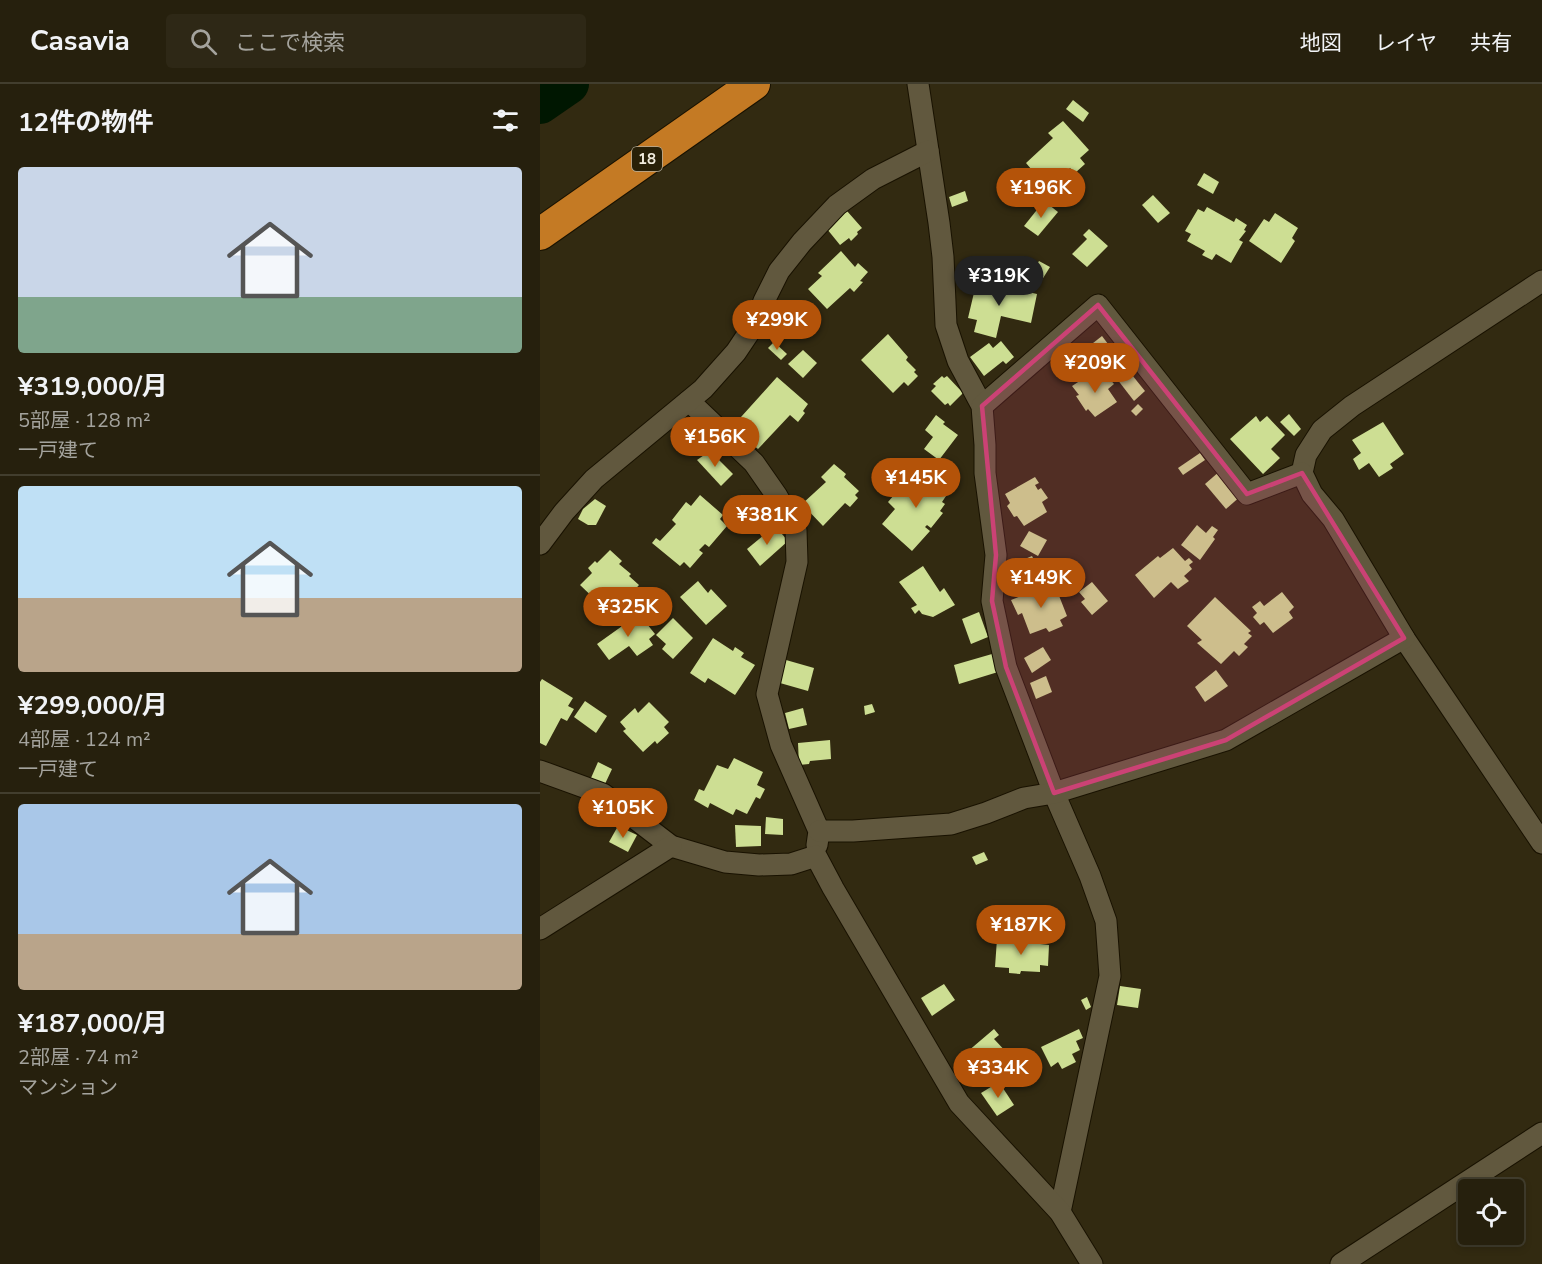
<!DOCTYPE html>
<html lang="ja">
<meta charset="utf-8">
<style>
:root{--surface:#26200d;--page:#2e2816;--text:#f1f3f6;--muted:#a4a39d;--line:#423e2e;--accent:#b45309}
body{margin:0;font-family:"Nunito Sans","Noto Sans JP",sans-serif;background:var(--page);color:var(--text);height:100vh;display:flex;flex-direction:column;font-size:22px;white-space:nowrap}
*{box-sizing:border-box;margin:0}
p{font-size:20px;color:var(--muted)}
.icon{flex:none;width:33px;height:33px;fill:none;stroke:currentColor;stroke-width:2;stroke-linecap:round;stroke-linejoin:round}
.map{position:relative;flex:1;overflow:hidden}
.side{display:flex;flex-direction:column;background:var(--surface);width:540px}
.side>*{flex:none}
.controls{position:absolute;left:918px;top:1095px;display:grid;gap:12px}
.controls a{display:grid;place-items:center;width:66px;height:66px;border-radius:6px;background:var(--surface);box-shadow:0 3px 9px #0003,0 0 0 2px var(--line);font-size:30px}
.price{position:absolute;translate:-50% -51px;padding:0 14px;border-radius:21px;background:var(--accent);color:#fff;font-size:20px;line-height:39px;filter:drop-shadow(0 2px 3px #0008)}
.price::after{content:'';position:absolute;left:50%;top:36px;width:18px;height:14px;margin-left:-9px;background:inherit;clip-path:polygon(0 0,100% 0,50% 100%)}
.price.current{background:#222;color:#fff}
ul{padding:0;list-style:none}
li{display:grid;align-content:center;gap:12px;height:318px;padding:0 18px}
li+li{border-top:2px solid var(--line)}
li span{display:grid;place-items:center;height:186px;border-radius:6px;color:#555}
li>.icon{margin-inline-start:auto}
span .icon{width:108px;height:108px;fill:#fffc;stroke-width:1}
li b{font-size:26px}
h2{display:flex;justify-content:space-between;align-items:center;height:72px;padding:0 18px;font-size:26px}
header{display:flex;align-items:center;gap:36px;box-sizing:border-box;height:84px;padding:0 30px;background:var(--surface);border-bottom:2px solid var(--line)}
header strong{font-size:28px}
nav{display:flex;gap:33px;margin-inline-start:auto;font-size:21px}
.search{width:420px;height:54px;background:var(--page);display:flex;align-items:center;gap:15px;box-sizing:border-box;padding:0 21px;border-radius:6px;color:var(--muted);font-size:22px}
main{display:flex;flex:1;min-height:0}
.map>svg:first-child{display:block}
</style>
<header>
<strong>Casavia</strong>
<div class="search"><svg class="icon" aria-label="search" viewBox="0 0 24 24"><circle cx="10" cy="10" r="6"/><path d="M15 15l6 6"/></svg>ここで検索</div>
<nav><a>地図</a><a>レイヤ</a><a>共有</a></nav>
</header>
<main>
<section class="side">
<h2>12件の物件<svg class="icon" aria-label="filters" viewBox="0 0 24 24"><path d="M4 7h16M4 17h16"/><circle cx="9" cy="7" r="2"/><circle cx="15" cy="17" r="2"/></svg></h2>
<ul>
<li><span style="background:linear-gradient(#c9d6e8 70%,#7fa58c 0)"><svg class="icon" aria-label="home" viewBox="0 0 24 24"><path d="M3 11l9-7 9 7M6 9v11h12V9"/></svg></span><div><b>¥319,000/月</b><p>5部屋 · 128 m²</p><p>一戸建て</p></div></li>
<li><span style="background:linear-gradient(#bfe0f5 60%,#b9a48a 0)"><svg class="icon" aria-label="home" viewBox="0 0 24 24"><path d="M3 11l9-7 9 7M6 9v11h12V9"/></svg></span><div><b>¥299,000/月</b><p>4部屋 · 124 m²</p><p>一戸建て</p></div></li>
<li><span style="background:linear-gradient(#a9c7e8 70%,#b9a48a 0)"><svg class="icon" aria-label="home" viewBox="0 0 24 24"><path d="M3 11l9-7 9 7M6 9v11h12V9"/></svg></span><div><b>¥187,000/月</b><p>2部屋 · 74 m²</p><p>マンション</p></div></li>
</ul>
</section>
<div class="map">
<svg width="1002" height="1180" viewBox="0 0 1002 1180">
<rect width="100%" height="100%" fill="#322a11"/>
<g fill="none" stroke-linecap="round" stroke-linejoin="round">
<path stroke="#001701" stroke-width="40" d="M0 20 29 0"/>
</g>
<g fill="#cdde93">
<path d="M533 16 549 29 543 38 526 25Z"/>
<path d="M523 37 549 66 540 74 545 80 535 89 530 84 508 105 486 79 513 54 508 49Z"/>
<path d="M664 89 679 98 673 110 657 101Z"/>
<path d="M425 107 428 117 412 123 409 113Z"/>
<path d="M613 111 630 129 618 139 602 121Z"/>
<path d="M504 117 518 128 498 152 484 142Z"/>
<path d="M667 123 694 138 696 134 707 141 704 146 706 147 699 156 703 158 691 179 676 170 672 176 662 171 665 167 647 157 651 150 645 147 658 125 664 128Z"/>
<path d="M307 127 322 144 317 148 318 150 311 157 309 154 300 161 287 145Z"/>
<path d="M735 129 758 144 752 154 755 157 741 179 709 157 724 135 729 138Z"/>
<path d="M549 145 568 162 547 183 532 170 547 155 543 151Z"/>
<path d="M301 167 315 183 318 179 328 188 320 197 323 198 314 208 310 204 287 225 268 205 282 192 278 189Z"/>
<path d="M499 177 510 183 500 199 490 192Z"/>
<path d="M437 196 497 210 491 239 461 232 456 254 434 248 437 236 428 234Z"/>
<path d="M348 250 368 273 366 276 376 286 374 288 378 292 368 302 364 298 353 309 321 276Z"/>
<path d="M562 252 568 260 554 271 548 263Z"/>
<path d="M461 257 474 273 466 280 463 277 444 292 430 273 449 259 453 264Z"/>
<path d="M234 258 247 270 241 276 228 264Z"/>
<path d="M263 266 277 279 263 294 248 280Z"/>
<path d="M588 286 605 307 594 317 577 295Z"/>
<path d="M555 287 562 298 568 293 574 300 568 305 577 318 555 333 548 325 546 327 536 312 539 311 532 302Z"/>
<path d="M402 292 404 294 407 292 423 309 410 322 408 319 405 321 391 307 396 302 393 300Z"/>
<path d="M237 293 268 320 263 327 265 329 258 338 250 331 218 365 192 343Z"/>
<path d="M598 320 603 325 596 332 591 327Z"/>
<path d="M749 330 761 345 754 352 740 338Z"/>
<path d="M396 331 405 338 403 340 418 351 399 376 384 365 393 353 385 346Z"/>
<path d="M716 332 720 338 727 332 745 351 731 365 740 374 723 390 690 355Z"/>
<path d="M843 338 864 370 850 380 853 384 839 393 829 379 819 386 813 375 821 369 812 356Z"/>
<path d="M170 367 193 390 181 402 157 376Z"/>
<path d="M660 369 665 376 643 391 638 384Z"/>
<path d="M294 380 306 390 304 393 319 407 315 411 318 414 310 423 305 419 283 442 262 420 286 398 281 393Z"/>
<path d="M383 384 398 395 395 399 408 409 402 418 405 420 400 427 403 429 391 444 387 441 385 443 390 447 372 467 342 440 355 425 348 418 367 396 371 399Z"/>
<path d="M680 387 702 411 686 425 665 400Z"/>
<path d="M495 393 499 399 495 401 498 406 501 404 508 414 502 418 507 428 484 442 477 432 474 433 467 422 470 419 465 410Z"/>
<path d="M160 411 183 431 180 435 187 442 169 463 165 460 159 466 163 469 150 484 144 478 140 482 112 459 116 454 120 457 136 440 132 436 146 418 151 422Z"/>
<path d="M55 415 66 422 56 441H48L38 435 43 425Z"/>
<path d="M657 441 666 449 672 442 678 446 673 453 675 455 660 476 641 461Z"/>
<path d="M235 442 248 457 220 482 207 465Z"/>
<path d="M489 447 507 456 498 472 480 462Z"/>
<path d="M633 464 645 477 649 474 653 478 649 481 652 485 644 492 649 497 638 505 631 498 614 514 595 491 618 472 620 474Z"/>
<path d="M70 466 82 477 79 480 91 490 89 492 99 501 90 511 83 505 70 520 67 517 62 522 40 501 52 489 48 484 55 477 57 479Z"/>
<path d="M492 472 498 484 478 493 473 480Z"/>
<path d="M383 482 400 508 404 504 415 521 393 533 382 530 379 526 375 530 371 524 377 521 359 498Z"/>
<path d="M158 497 168 509 171 505 187 522 166 541 140 513Z"/>
<path d="M552 498 568 517 552 531 541 518 545 515 539 508Z"/>
<path d="M514 499 527 532 520 536 523 542 509 548 506 544 490 550 482 529 478 531 471 516Z"/>
<path d="M742 508 754 523 749 528 753 534 733 549 724 538 720 541 713 533 717 529 712 523 720 517 724 522Z"/>
<path d="M675 513 711 547 708 549 712 552 704 560 708 563 699 572 694 567 681 580 657 559 662 556 647 542Z"/>
<path d="M439 528 448 553 431 560 422 535Z"/>
<path d="M99 530 115 550 109 555 113 561 97 572 89 562 69 576 57 560Z"/>
<path d="M133 534 153 554 133 575 122 565 126 560 116 551Z"/>
<path d="M173 554 193 567 195 563 204 569 201 573 215 581 195 611 168 594 165 599 150 589Z"/>
<path d="M503 563 511 576 492 589 484 574Z"/>
<path d="M452 570 458 588 419 600 414 581Z"/>
<path d="M246 576 274 584 268 607 240 599Z"/>
<path d="M676 586 688 602 665 618 655 603Z"/>
<path d="M506 592 512 608 496 615 490 599Z"/>
<path d="M2 595 33 614 28 622 34 625 27 637 21 634 6 662 0 659V598Z"/>
<path d="M45 617 67 632 56 649 34 633Z"/>
<path d="M109 618 129 638 124 643 129 649 117 660 115 657 103 668 83 647 86 645 80 638 95 624 98 629Z"/>
<path d="M332 620 335 628 325 631 324 622Z"/>
<path d="M263 624 267 641 249 645 245 629Z"/>
<path d="M290 656 291 675 270 677 269 680 259 681 258 659Z"/>
<path d="M194 674 223 688 217 701 225 705 220 715 216 713 207 730 196 725 193 731 170 719 168 724 154 716 159 705 164 707 177 681 188 685Z"/>
<path d="M58 678 72 685 65 700 51 694Z"/>
<path d="M226 733 243 735V751L225 750Z"/>
<path d="M195 741 221 742V762L196 763Z"/>
<path d="M78 742 97 751 88 768 69 758Z"/>
<path d="M444 768 448 776 436 781 432 773Z"/>
<path d="M457 855 509 861 508 882 500 881V888L481 887 480 890 469 889V884L455 883Z"/>
<path d="M404 900 415 916 392 932 381 914Z"/>
<path d="M580 902 601 905 598 924 577 921Z"/>
<path d="M547 913 551 923 546 926 541 916Z"/>
<path d="M454 945 459 951 454 955 470 972 447 993 427 968Z"/>
<path d="M539 945 543 954 536 957 540 966 532 970 536 978 522 985 518 978 511 983 501 963Z"/>
<path d="M459 998 474 1021 457 1032 441 1009Z"/>
</g>
<g fill="none" stroke-linecap="round" stroke-linejoin="round">
<defs>
<g id="minor">
<path d="M378 0 399 139 403 173 406 241 418 277 442 322 445 361V389L456 471 452 517 466 583 514 709 550 792 566 837 570 892 520 1128"/>
<path d="M1002 197 812 322 782 346 766 371 762 389 772 410 793 435 864 554 1002 759"/>
<path d="M149 317 214 379 237 412 256 446 257 478 227 610 241 661 279 747 277 761"/>
<path d="M442 322 558 221 707 410 762 389"/>
<path d="M0 460 24 428 54 395 163 305 196 268 216 238 224 217 239 187 262 158 297 121 333 95 388 67"/>
<path d="M0 687 63 710 131 762 185 778 219 781 251 780 276 772 293 804 419 1019 520 1128 552 1180"/>
<path d="M279 747H313L411 740 446 729 484 714 514 709 686 656 864 554"/>
<path d="M0 845 131 762"/>
<path d="M801 1180 1002 1049"/>
</g>
<path id="highway" d="M0 150 214 0"/>
</defs>
<use href="#minor" stroke="#191200" stroke-width="23"/>
<use href="#highway" stroke="#191200" stroke-width="34"/>
<use href="#minor" stroke="#61583e" stroke-width="21"/>
<use href="#highway" stroke="#c47a24" stroke-width="32"/>
</g>
<path fill="#cb4275" fill-opacity="0.2" stroke="#cb4275" stroke-width="4.5" stroke-linejoin="round" d="M558 221 707 410 762 389 864 554 686 656 514 709 466 583 452 517 456 471 442 322Z"/>
<g text-anchor="middle" stroke-width="6" stroke-linejoin="round" paint-order="stroke">
<rect fill="#282007" stroke="#b5af9d" stroke-width="1.5" x="92" y="63" width="30" height="24" rx="4.5"/>
<g font-size="15" font-weight="bold" fill="#f1ecdd">
<text x="107" y="80">18</text>
</g>
</g>
</svg>
<div class="controls">
<a><svg class="icon" aria-label="locate" viewBox="0 0 24 24"><circle cx="12" cy="12" r="6"/><path d="M12 2v4M12 18v4M2 12h4M18 12h4"/></svg></a>
</div>
<b class="price" style="left:501px;top:135px">¥196K</b>
<b class="price current" style="left:459px;top:223px">¥319K</b>
<b class="price" style="left:237px;top:267px">¥299K</b>
<b class="price" style="left:555px;top:310px">¥209K</b>
<b class="price" style="left:175px;top:384px">¥156K</b>
<b class="price" style="left:376px;top:425px">¥145K</b>
<b class="price" style="left:227px;top:462px">¥381K</b>
<b class="price" style="left:501px;top:525px">¥149K</b>
<b class="price" style="left:88px;top:554px">¥325K</b>
<b class="price" style="left:83px;top:755px">¥105K</b>
<b class="price" style="left:481px;top:872px">¥187K</b>
<b class="price" style="left:458px;top:1015px">¥334K</b>
</div>
</main>
